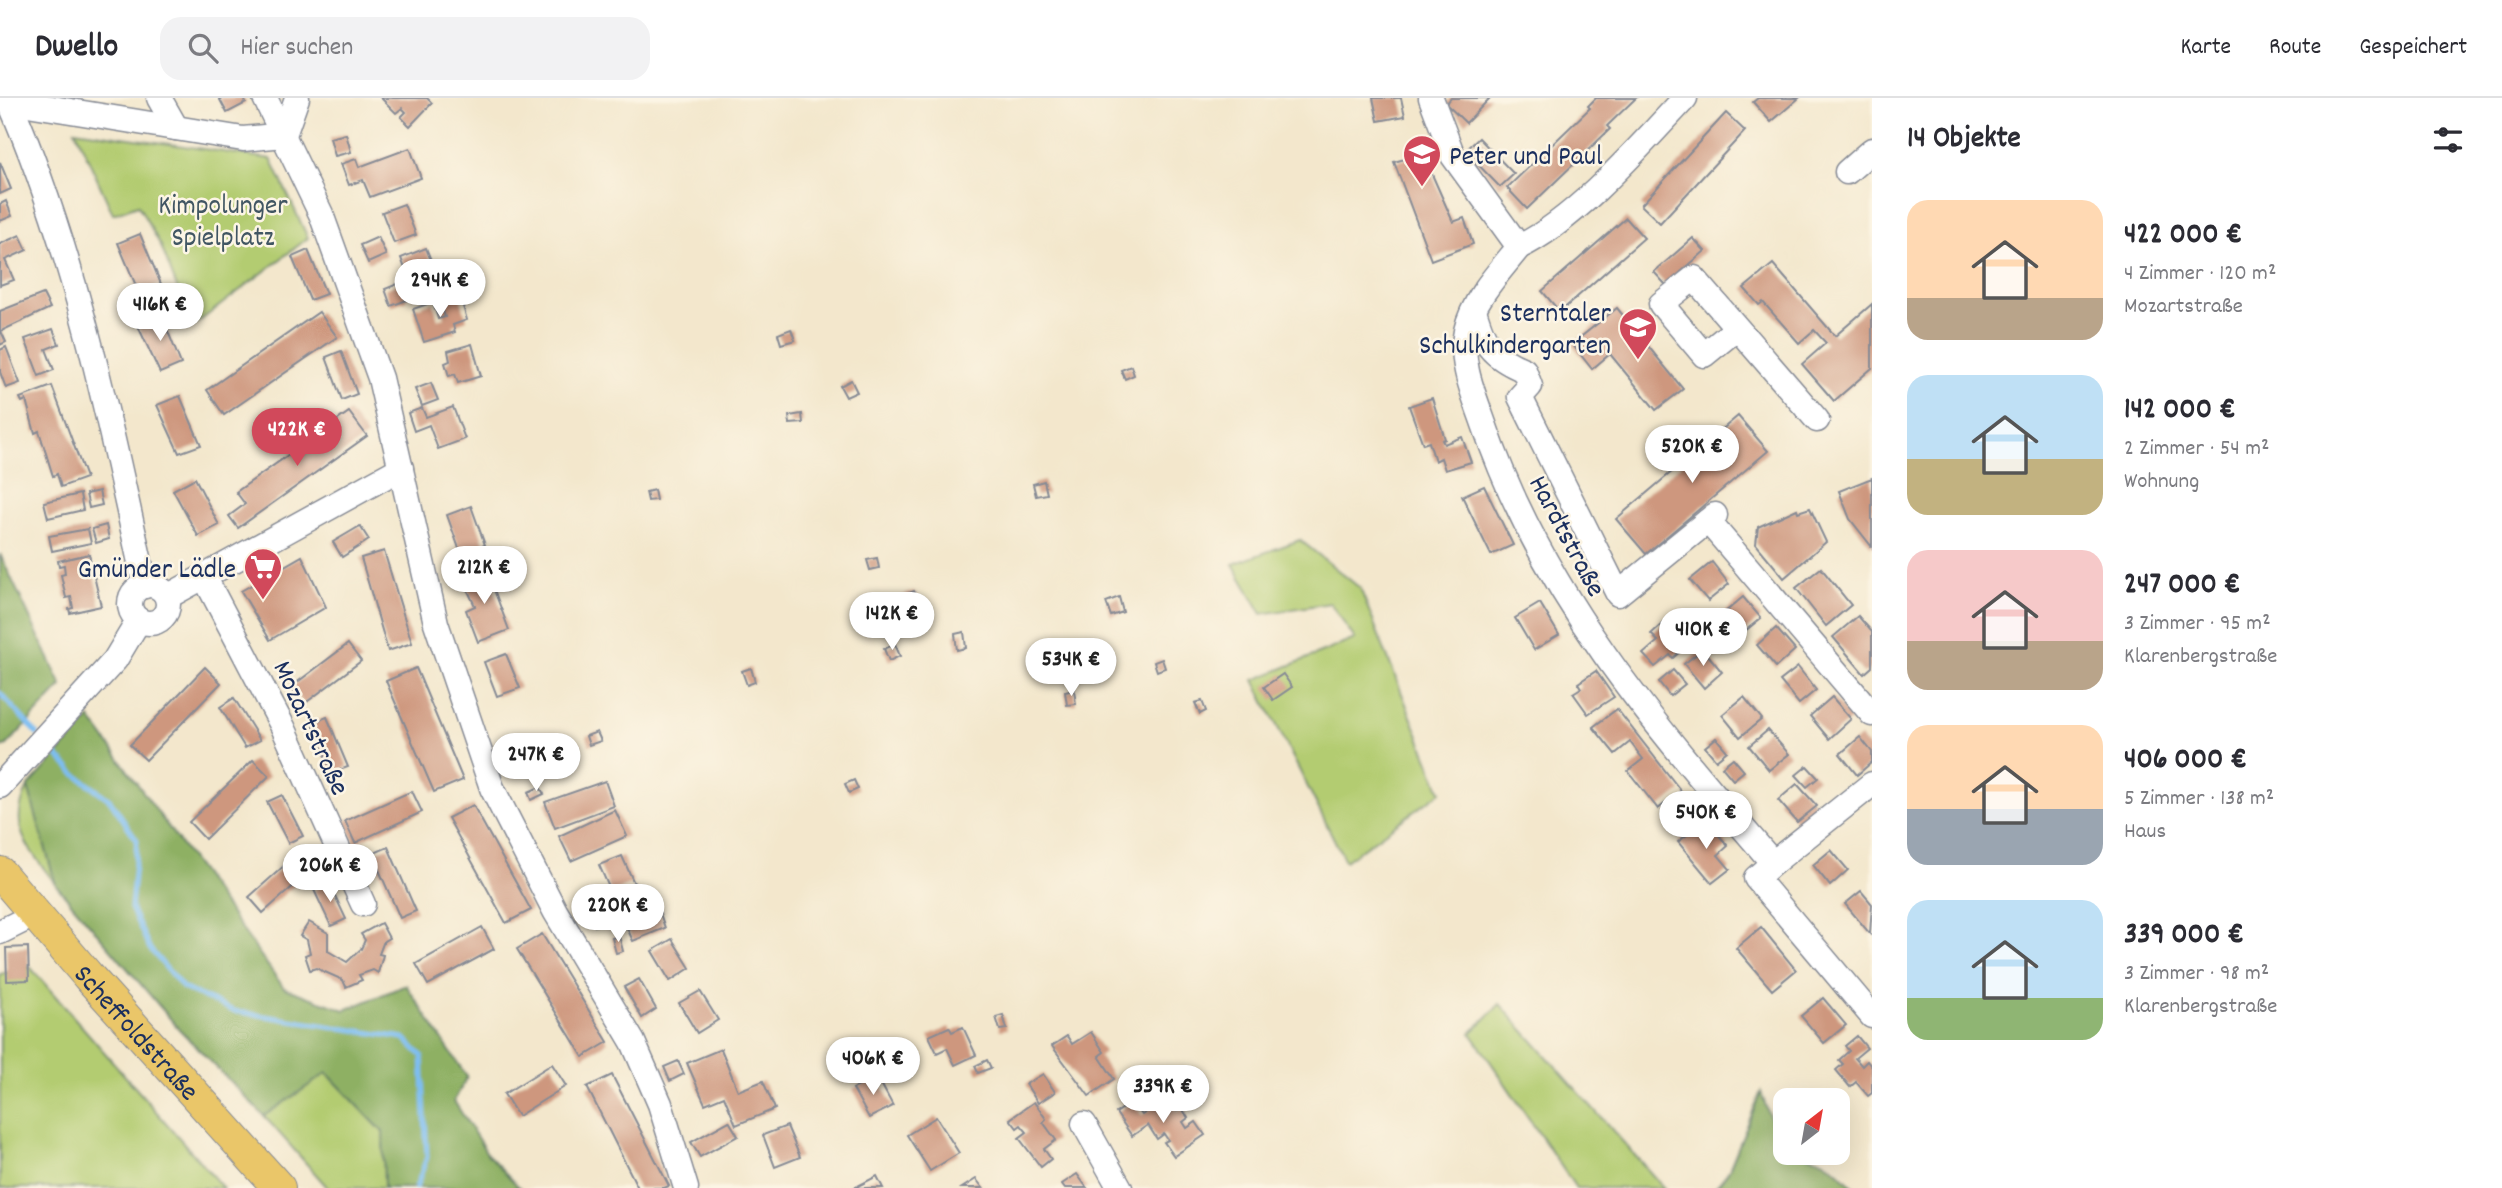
<!DOCTYPE html>
<html lang="de">
<meta charset="utf-8">
<style>
:root{--surface:#fff;--page:#f2f2f3;--text:#2b2b33;--muted:#7c7c81;--line:#e1e1e2;--accent:#d1495b}
body{margin:0;font-family:Dekko,sans-serif;background:var(--page);color:var(--text);height:100vh;display:flex;flex-direction:column;font-size:26px;white-space:nowrap}
*{box-sizing:border-box;margin:0}
p{font-size:23px;color:var(--muted)}
.icon{flex:none;width:38px;height:38px;fill:none;stroke:currentColor;stroke-width:2;stroke-linecap:round;stroke-linejoin:round}
.map{position:relative;flex:1;overflow:hidden}
.details{display:flex;flex-direction:column;background:var(--surface);width:630px}
.details>*{flex:none}
.needle{width:46px;rotate:31deg}
.controls{position:absolute;left:1773px;top:990px;display:grid;gap:14px}
.controls a{display:grid;place-items:center;width:77px;height:77px;border-radius:14px;background:var(--surface);box-shadow:0 7px 28px #0002;font-size:35px}
.price{position:absolute;translate:-50% -60px;padding:0 16px;border-radius:24px;background:#fff;color:#222;font-size:23px;line-height:46px;filter:drop-shadow(0 2px 4px #0008)}
.price::after{content:'';position:absolute;left:50%;top:42px;width:21px;height:16px;margin-left:-10px;background:inherit;clip-path:polygon(0 0,100% 0,50% 100%)}
.price.selected{background:var(--accent);color:#fff}
ul{padding:0;list-style:none}
li{display:flex;align-items:center;gap:21px;height:175px;padding:0 35px}
li span{display:grid;place-items:center;flex:none;width:196px;height:140px;border-radius:21px;color:#555}
li>.icon{margin-inline-start:auto}
span .icon{width:84px;height:84px;fill:#fffc;stroke-width:1}
li b{font-size:30px}
h2{display:flex;justify-content:space-between;align-items:center;height:84px;padding:0 35px;font-size:30px}
header{display:flex;align-items:center;gap:42px;box-sizing:border-box;height:98px;padding:0 35px;background:var(--surface);border-bottom:2px solid var(--line)}
header strong{font-size:33px}
nav{display:flex;gap:38px;margin-inline-start:auto;font-size:24px}
.search{width:490px;height:63px;background:var(--page);display:flex;align-items:center;gap:18px;box-sizing:border-box;padding:0 24px;border-radius:21px;color:var(--muted);font-size:26px}
main{display:flex;flex:1;min-height:0}
.map>svg:first-child{display:block}
</style>
<header>
<strong>Dwello</strong>
<div class="search"><svg class="icon" aria-label="search" viewBox="0 0 24 24"><circle cx="10" cy="10" r="6"/><path d="M15 15l6 6"/></svg>Hier suchen</div>
<nav><a>Karte</a><a>Route</a><a>Gespeichert</a></nav>
</header>
<main>
<div class="map">
<svg width="1872" height="1090" viewBox="0 0 1872 1090">
<rect width="100%" height="100%" fill="#fcf5e5"/>
<filter id="ink" filterUnits="userSpaceOnUse"><feTurbulence type="fractalNoise" baseFrequency=".0143" numOctaves="2"/><feDisplacementMap in="SourceGraphic" scale="14" xChannelSelector="R" yChannelSelector="G"/><feConvolveMatrix kernelMatrix="1 2 1 2 8 2 1 2 1" color-interpolation-filters="sRGB"/></filter>
<filter id="wash" filterUnits="userSpaceOnUse"><feTurbulence type="fractalNoise" baseFrequency=".00686" numOctaves="4" result="noise"/><feDisplacementMap in="SourceGraphic" scale="28" xChannelSelector="R" yChannelSelector="G"/><feGaussianBlur stdDeviation="1.57" result="paint"/><feColorMatrix in="noise" values="0 0 0 0 0 0 0 0 0 0 0 0 0 0 0 0 0 1.4 0 .05"/><feComposite in="paint" operator="in"/></filter>
<g filter="url(#wash)">
<rect width="100%" height="100%" fill="#f3e7cc"/>
<g fill="#b3cc71" stroke="#677e68" stroke-width="2">
<path d="M75 32 271 61 308 140 192 229 161 148 138 107 113 116Z"/>
<path d="M1300 442 1360 490 1441 694 1345 763 1254 582 1355 541 1330 505 1262 516 1233 466Z"/>
<path d="M28 689 56 787C31 751 6 733 28 689Z"/>
<path d="M30 869 223 1090H0V876Z"/>
<path d="M1500 906 1664 1090H1576L1471 935Z"/>
<path d="M327 975 383 1034 384 1090H328L264 1018Z"/>
</g>
<g fill="#8eb063" stroke="#547060" stroke-width="2">
<path d="M0 456 62 588 7 647 0 649Z"/>
<path d="M90 620 284 890 345 912 406 887 467 979 454 1003 488 1057 520 1090H384L383 1034 327 975 264 1018 179 931 56 787 28 689Z"/>
<path d="M1761 994 1776 1038 1785 1043V1055C1819 1055 1833 1065 1854 1090H1715L1728 1074Z"/>
</g>
<g fill="none" stroke-linecap="round" stroke-linejoin="round">
<g stroke="#7dbef2" stroke-width="5">
<path d="M0 595 37 636"/>
<path d="M46 646 75 676 110 702 137 742 131 810 150 851 183 890 234 913 404 940 422 958 427 1059 416 1090"/>
</g>
</g>
<g id="blocks">
<g fill="#ce977e">
<path d="M219 0H244L246 5 227 15Z"/>
<path d="M381 0H427L432 5 410 28 401 19 406 14 402 10 396 15Z"/>
<path d="M1373 0H1401L1405 18 1378 23Z"/>
<path d="M1451 0H1490L1466 25 1446 6Z"/>
<path d="M1596 0H1636L1607 28 1610 31 1527 111 1507 90 1590 10 1588 8Z"/>
<path d="M1758 0H1799L1771 24 1753 4Z"/>
<path d="M1726 15 1745 33 1660 125 1641 107Z"/>
<path d="M346 36 351 54 335 58 330 40Z"/>
<path d="M1479 40 1514 76 1500 89 1465 53Z"/>
<path d="M410 50 421 80 370 99 363 82 349 87 341 66 356 61 359 69Z"/>
<path d="M1423 56 1453 124 1464 120 1473 146 1431 162 1394 64Z"/>
<path d="M0 64 11 91 0 96Z"/>
<path d="M6 103 12 118 0 123V106Z"/>
<path d="M404 106 416 137 394 145 382 114Z"/>
<path d="M1626 120 1644 140 1560 214 1542 193Z"/>
<path d="M140 136 161 186 139 195 118 145Z"/>
<path d="M20 137 27 152 5 162 14 182 0 187V146Z"/>
<path d="M378 139 386 157 368 165 360 147Z"/>
<path d="M1693 140 1705 153 1666 187 1654 174Z"/>
<path d="M426 150 439 182 418 191 410 171 406 173 401 160Z"/>
<path d="M308 152 326 196 310 202 292 159Z"/>
<path d="M1773 166 1835 238 1872 206V270L1834 303 1802 266 1826 245 1814 232 1799 245 1763 204 1759 207 1744 190Z"/>
<path d="M400 185 407 202 391 208 385 191Z"/>
<path d="M43 196 50 210 1 233 6 244 0 247V213Z"/>
<path d="M460 198 467 222 453 227 455 234 424 244 413 211 433 204 438 221 445 219 440 204Z"/>
<path d="M1617 210 1683 291 1656 312 1610 256 1592 271 1572 246Z"/>
<path d="M319 214 337 239 224 317 207 292Z"/>
<path d="M161 216 181 266 160 275 137 226Z"/>
<path d="M53 231 59 246 46 251 54 272 39 278 25 241Z"/>
<path d="M791 231 795 242 781 246 778 236Z"/>
<path d="M472 246 481 278 458 285 455 276 449 278 445 265 450 263 448 253Z"/>
<path d="M6 249 20 285 6 290 0 274V252Z"/>
<path d="M341 253 357 296 342 302 326 259Z"/>
<path d="M1131 268 1134 277 1125 281 1121 272Z"/>
<path d="M851 282 857 294 846 299 840 288Z"/>
<path d="M431 285 438 302 422 308 415 291Z"/>
<path d="M52 288 86 380 61 389 57 376 53 378 39 333 35 335 26 302 22 304 20 300Z"/>
<path d="M180 298 201 347 179 355 157 307Z"/>
<path d="M1432 300 1445 341 1442 342 1444 346 1462 339 1471 364 1445 372 1441 360 1435 363 1429 344 1423 346 1409 308Z"/>
<path d="M453 309 465 341 438 351 429 327 414 333 408 315 422 310 426 319Z"/>
<path d="M349 314 367 338 238 430 229 418 245 406 236 394Z"/>
<path d="M802 316 803 325 790 326 789 318Z"/>
<path d="M1738 318 1768 353 1646 456 1616 421Z"/>
<path d="M195 380 219 427 198 438 173 392Z"/>
<path d="M1872 380V449L1850 421 1839 393Z"/>
<path d="M1044 383 1047 396 1036 398 1033 386Z"/>
<path d="M1484 388 1513 447 1491 457 1462 398Z"/>
<path d="M654 392 656 402 648 403 646 394Z"/>
<path d="M99 393 102 407 89 410 86 396Z"/>
<path d="M80 396 83 412 48 420 44 404Z"/>
<path d="M471 408 485 447 461 456 447 417Z"/>
<path d="M1810 410 1826 444 1784 480 1756 446 1758 429 1797 411 1798 414Z"/>
<path d="M106 427 109 441 96 445 92 431Z"/>
<path d="M360 428 369 442 342 459 333 444Z"/>
<path d="M88 431 91 445 52 453 49 438Z"/>
<path d="M384 453 412 545 388 553 361 460Z"/>
<path d="M89 456 101 508 70 515 69 511 73 510 71 499 66 500 61 477 65 476 64 467 59 468 58 463Z"/>
<path d="M302 458 326 509 270 542 241 493Z"/>
<path d="M877 460 879 470 870 472 867 462Z"/>
<path d="M1712 464 1729 486 1708 503 1690 482Z"/>
<path d="M479 469 484 483 490 481 509 532 478 544 466 512 475 508 460 475Z"/>
<path d="M1821 470 1851 507 1826 528 1796 490Z"/>
<path d="M914 493 920 507 902 514 897 500Z"/>
<path d="M1119 499 1123 514 1111 518 1106 504Z"/>
<path d="M1743 499 1761 520 1740 537 1723 516Z"/>
<path d="M1540 505 1559 537 1534 552 1515 520Z"/>
<path d="M1674 515 1696 540 1673 560 1670 557 1655 569 1643 556 1658 543 1651 536Z"/>
<path d="M1858 518 1872 534V569L1864 576 1833 539Z"/>
<path d="M1776 530 1795 552 1776 569 1757 547Z"/>
<path d="M964 534 966 550 957 552 955 536Z"/>
<path d="M348 546 361 563 304 606 291 589Z"/>
<path d="M895 546 900 558 889 563 884 551Z"/>
<path d="M1703 551 1722 574 1704 590 1684 566Z"/>
<path d="M506 556 520 590 497 598 484 564Z"/>
<path d="M1162 561 1165 570 1157 573 1154 564Z"/>
<path d="M205 569 221 585 146 662 130 647Z"/>
<path d="M1798 569 1816 592 1799 606 1780 583Z"/>
<path d="M416 570 463 682 434 694 386 583Z"/>
<path d="M751 570 755 584 747 587 742 573Z"/>
<path d="M1673 572 1685 586 1670 598 1659 584Z"/>
<path d="M1596 573 1614 599 1588 616 1573 595 1581 590 1578 585Z"/>
<path d="M1283 576 1292 589 1273 602 1264 589Z"/>
<path d="M1074 592 1076 606 1067 607 1065 594Z"/>
<path d="M1744 599 1762 621 1740 639 1722 617Z"/>
<path d="M1832 599 1851 621 1829 641 1810 618Z"/>
<path d="M234 600 260 642 245 650 220 609Z"/>
<path d="M1202 603 1206 613 1200 616 1195 605Z"/>
<path d="M1617 611 1681 693 1658 711 1628 673 1643 661 1630 644 1615 656 1593 629Z"/>
<path d="M327 619 348 669 332 675 312 625Z"/>
<path d="M1768 632 1789 656 1769 672 1749 648Z"/>
<path d="M597 634 601 643 589 647 586 638Z"/>
<path d="M559 639 570 669 545 678 534 649Z"/>
<path d="M1860 639 1872 654V664L1857 677 1840 656Z"/>
<path d="M1716 640 1727 653 1716 662 1705 649Z"/>
<path d="M1733 660 1744 673 1733 682 1722 669Z"/>
<path d="M253 662 269 678 205 741 189 724Z"/>
<path d="M1807 668 1818 680 1807 689 1796 677Z"/>
<path d="M854 682 858 691 849 695 845 686Z"/>
<path d="M605 683 614 708 555 730 545 704Z"/>
<path d="M1797 686 1817 708 1797 724 1778 702Z"/>
<path d="M540 689 544 696 531 702 528 694Z"/>
<path d="M412 693 422 714 355 745 345 723Z"/>
<path d="M282 697 303 738 288 745 267 704Z"/>
<path d="M473 707 531 812 506 825 448 720Z"/>
<path d="M615 712 627 738 571 763 559 738Z"/>
<path d="M1706 722 1728 748 1718 757 1730 771 1712 785 1678 744Z"/>
<path d="M388 749 416 813 400 820 372 756Z"/>
<path d="M302 752 316 768 263 815 249 799Z"/>
<path d="M1831 752 1848 772 1830 788 1813 767Z"/>
<path d="M622 758 634 785 611 794 599 767Z"/>
<path d="M329 785 346 821 331 828 314 792Z"/>
<path d="M1861 793 1872 806 1870 836 1845 806Z"/>
<path d="M653 795 665 830 633 843 621 817 627 812V804Z"/>
<path d="M590 802 593 811 616 802 621 817 595 828 589 813 582 816 578 807Z"/>
<path d="M309 824 328 835V853L347 864 361 851 365 842 361 836 381 825 389 840 384 843 379 856 383 857 378 875 373 872 359 877 362 882 346 889 343 882 316 870 310 872 305 857 310 855 307 842 300 838Z"/>
<path d="M482 829 494 851 428 887 416 866Z"/>
<path d="M1761 829 1796 872 1772 892 1736 850Z"/>
<path d="M542 836 608 944 583 959 517 851Z"/>
<path d="M619 838 623 853 616 855 612 840Z"/>
<path d="M672 841 690 870 670 883 652 853Z"/>
<path d="M28 849 29 882 7 883 6 850Z"/>
<path d="M639 881 656 911 642 920 624 889Z"/>
<path d="M700 893 718 922 697 935 679 905Z"/>
<path d="M1823 900 1846 927 1824 945 1801 918Z"/>
<path d="M1003 917 1007 931 1000 932 996 919Z"/>
<path d="M949 929 952 934 963 929 976 957 955 967 947 950 937 955 929 938Z"/>
<path d="M1091 934 1104 954 1099 958 1114 981 1089 998 1052 948 1067 938 1072 946Z"/>
<path d="M1857 938 1867 950 1855 960 1862 968 1867 963 1872 969V995L1868 998 1856 984 1850 989 1836 972 1843 966 1839 962 1849 953 1845 948Z"/>
<path d="M721 951 738 993 763 983 775 1011 736 1027 724 998 705 1006 687 965Z"/>
<path d="M987 962 991 970 978 975 975 968Z"/>
<path d="M678 963 684 976 670 983 664 969Z"/>
<path d="M552 966 566 988 518 1018 504 996Z"/>
<path d="M1043 976 1055 994 1038 1005 1026 986Z"/>
<path d="M612 977 669 1088 664 1090H638L587 989Z"/>
<path d="M877 978 893 1008 869 1020 853 991Z"/>
<path d="M1168 1000 1177 1013 1182 1010 1188 1020 1183 1024 1187 1030 1196 1024 1205 1037 1174 1058 1164 1044 1168 1042 1164 1036 1157 1041 1148 1027 1132 1038 1116 1015 1132 1004 1142 1017Z"/>
<path d="M1034 1004 1046 1021 1043 1024 1056 1042 1044 1051 1051 1061 1041 1069 1019 1040 1027 1034 1021 1027 1017 1030 1010 1021Z"/>
<path d="M936 1019 959 1055 930 1073 907 1037Z"/>
<path d="M729 1023 738 1038 700 1059 691 1044Z"/>
<path d="M787 1028 800 1059 775 1069 763 1037Z"/>
<path d="M1077 1076 1087 1090H1065L1062 1086Z"/>
<path d="M877 1078 883 1090H854Z"/>
<path d="M976 1081 983 1090H962Z"/>
</g>
</g>
</g>
<g filter="url(#ink)">
<use href="#blocks" fill-opacity="0" stroke="#878b95" stroke-width="2"/>
<g fill="none" stroke-linecap="round" stroke-linejoin="round">
<defs>
<g id="minor">
<path d="M8 0C75 154 110 324 145 488"/>
<path d="M159 0 176 30"/>
<path d="M265 0 321 116 380 280 436 525 492 690 555 813 633 944 660 1006 686 1090"/>
<path d="M1431 0 1453 58 1519 149C1499 174 1473 201 1466 233 1459 264 1474 297 1484 326 1543 499 1656 629 1773 765L1756 780 1872 918"/>
<path d="M9 3 243 41 284 37 297 0"/>
<path d="M1847 74 1872 52"/>
<path d="M1519 149C1576 122 1641 47 1685 0"/>
<path d="M1474 212C1484 246 1490 258 1524 272L1530 288 1520 299 1618 496 1715 417"/>
<path d="M1736 231 1704 257 1661 206 1694 180 1817 322"/>
<path d="M1708 423 1872 616"/>
<path d="M205 480 283 629 363 806"/>
<circle cx="149" cy="506" r="19"/>
<path d="M167 499 401 370"/>
<path d="M0 688 115 562 139 522"/>
<path d="M1773 765 1872 686"/>
<path d="M0 834 34 817"/>
<path d="M1084 1026 1120 1090"/>
</g>
<g id="major">
<path id="s1" d="M0 775 88 878 279 1090"/>
</g>
</defs>
<use href="#minor" stroke="#878b95" stroke-width="27"/>
<use href="#major" stroke="#878b95" stroke-width="34"/>
<use href="#minor" stroke="#fff" stroke-width="24"/>
<use href="#major" stroke="#eac669" stroke-width="32"/>
</g>
</g>
<defs>
<symbol id="school-pin" viewBox="-11 -11 22 30"><path d="M0 17L-7.5 6A9.5 9.5 0 1 1 7.5 6Z" fill="#d1495b" stroke="#fcf5e5"/><path d="M0-5L7-2L0 1L-7-2ZM-4 1L0 2.5L4 1V4Q0 6-4 4Z" fill="#fff"/></symbol>
<symbol id="supermarket-pin" viewBox="-11 -11 22 30"><path d="M0 17L-7.5 6A9.5 9.5 0 1 1 7.5 6Z" fill="#d1495b" stroke="#fcf5e5"/><path d="M-6-5.5h2.5l.6 2H6L4.5 2H-2.5L-4.4-4H-6ZM-1.5 3.2a1.3 1.3 0 1 0 .1 0ZM3 3.2a1.3 1.3 0 1 0 .1 0Z" fill="#fff"/></symbol>
</defs>
<g fill-rule="evenodd">
<use href="#school-pin" x="1400" y="34" width="44" height="60"/>
<use href="#school-pin" x="1616" y="207" width="44" height="60"/>
<use href="#supermarket-pin" x="241" y="447" width="44" height="60"/>
</g>
<g text-anchor="middle" stroke-width="5" stroke-linejoin="round" paint-order="stroke">
<g font-size="28" fill="#1b2f5e" stroke="#fcf5e5" text-anchor="end">
<text x="1449" y="66" text-anchor="start">Peter und Paul</text>
<text x="1611" y="223">Sterntaler<tspan x="1611" dy="32">Schulkindergarten</tspan></text>
<text x="236" y="479">Gmünder Lädle</text>
</g>
<g font-size="28" fill="#415663" stroke="#fcf5e5">
<text x="223" y="115">Kimpolunger<tspan x="223" dy="32">Spielplatz</tspan></text>
</g>
<g font-size="28" fill="#1b2f5e" stroke="#fcf5e5">
<text transform="translate(1569 437) rotate(62)" y="10">Hardtstraße</text>
<text transform="translate(313 629) rotate(65)" y="10">Mozartstraße</text>
<text dy="10" stroke="none"><textPath href="#s1" startOffset="210">Scheffoldstraße</textPath></text>
</g>
</g>
</svg>
<div class="controls">
<a><svg class="needle" viewBox="-14 -14 28 28"><path d="M0-13l5 13h-10z" fill="#e53935"/><path d="M0 13l5-13h-10z" fill="#7c7c81"/></svg></a>
</div>
<b class="price" style="left:440px;top:221px">294K €</b>
<b class="price" style="left:160px;top:245px">416K €</b>
<b class="price selected" style="left:297px;top:370px">422K €</b>
<b class="price" style="left:1692px;top:387px">520K €</b>
<b class="price" style="left:484px;top:508px">212K €</b>
<b class="price" style="left:892px;top:554px">142K €</b>
<b class="price" style="left:1703px;top:570px">410K €</b>
<b class="price" style="left:1071px;top:600px">534K €</b>
<b class="price" style="left:536px;top:695px">247K €</b>
<b class="price" style="left:1706px;top:753px">540K €</b>
<b class="price" style="left:330px;top:806px">206K €</b>
<b class="price" style="left:618px;top:846px">220K €</b>
<b class="price" style="left:873px;top:999px">406K €</b>
<b class="price" style="left:1163px;top:1027px">339K €</b>
</div>
<section class="details">
<h2>14 Objekte<svg class="icon" aria-label="filters" viewBox="0 0 24 24"><path d="M4 7h16M4 17h16"/><circle cx="9" cy="7" r="2"/><circle cx="15" cy="17" r="2"/></svg></h2>
<ul>
<li><span style="background:linear-gradient(#ffd9b3 70%,#b9a48a 0)"><svg class="icon" aria-label="home" viewBox="0 0 24 24"><path d="M3 11l9-7 9 7M6 9v11h12V9"/></svg></span><div><b>422 000 €</b><p>4 Zimmer · 120 m²</p><p>Mozartstraße</p></div></li>
<li><span style="background:linear-gradient(#bfe0f5 60%,#c2b280 0)"><svg class="icon" aria-label="home" viewBox="0 0 24 24"><path d="M3 11l9-7 9 7M6 9v11h12V9"/></svg></span><div><b>142 000 €</b><p>2 Zimmer · 54 m²</p><p>Wohnung</p></div></li>
<li><span style="background:linear-gradient(#f6c9c9 65%,#b9a48a 0)"><svg class="icon" aria-label="home" viewBox="0 0 24 24"><path d="M3 11l9-7 9 7M6 9v11h12V9"/></svg></span><div><b>247 000 €</b><p>3 Zimmer · 95 m²</p><p>Klarenbergstraße</p></div></li>
<li><span style="background:linear-gradient(#ffd9b3 60%,#9aa5b1 0)"><svg class="icon" aria-label="home" viewBox="0 0 24 24"><path d="M3 11l9-7 9 7M6 9v11h12V9"/></svg></span><div><b>406 000 €</b><p>5 Zimmer · 138 m²</p><p>Haus</p></div></li>
<li><span style="background:linear-gradient(#bfe0f5 70%,#8fb573 0)"><svg class="icon" aria-label="home" viewBox="0 0 24 24"><path d="M3 11l9-7 9 7M6 9v11h12V9"/></svg></span><div><b>339 000 €</b><p>3 Zimmer · 98 m²</p><p>Klarenbergstraße</p></div></li>
</ul>
</section>
</main>
